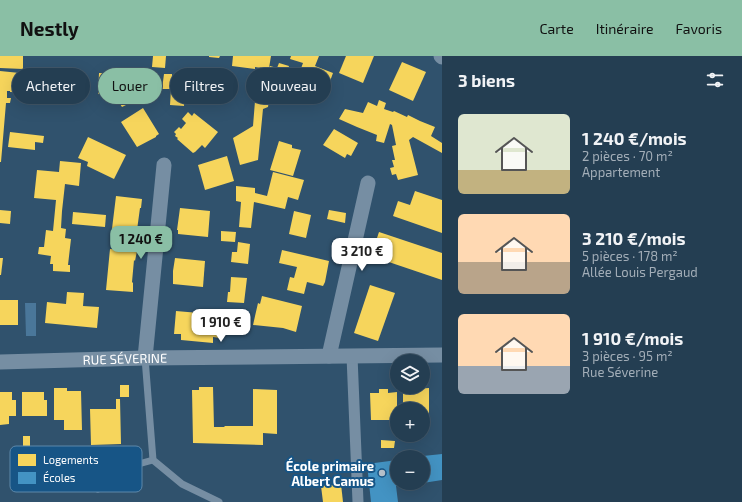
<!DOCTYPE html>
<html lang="fr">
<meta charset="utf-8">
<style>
:root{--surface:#243e52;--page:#30495c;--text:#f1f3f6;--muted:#a3aeb8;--line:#415769;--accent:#8abfa5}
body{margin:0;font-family:"Exo 2",sans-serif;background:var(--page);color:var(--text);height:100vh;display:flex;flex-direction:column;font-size:15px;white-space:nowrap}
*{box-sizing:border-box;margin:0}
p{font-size:13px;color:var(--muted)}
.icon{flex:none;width:22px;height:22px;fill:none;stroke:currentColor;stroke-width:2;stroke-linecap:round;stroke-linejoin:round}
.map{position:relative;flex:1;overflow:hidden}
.side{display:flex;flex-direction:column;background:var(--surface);width:300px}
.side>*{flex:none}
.top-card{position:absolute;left:12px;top:12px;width:370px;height:36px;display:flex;gap:8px}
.tools{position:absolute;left:390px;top:298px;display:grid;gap:8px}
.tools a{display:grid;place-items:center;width:40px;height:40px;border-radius:50%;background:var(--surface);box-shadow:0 4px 16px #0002,0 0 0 1px var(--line);font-size:20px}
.price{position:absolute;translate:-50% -34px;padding:0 9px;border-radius:8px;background:#fff;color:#222;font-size:13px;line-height:26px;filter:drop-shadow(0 1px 2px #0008)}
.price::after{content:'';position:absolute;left:50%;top:24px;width:12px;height:9px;margin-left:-6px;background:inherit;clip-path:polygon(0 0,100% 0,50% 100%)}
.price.selected{background:var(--accent);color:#111}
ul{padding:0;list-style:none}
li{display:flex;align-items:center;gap:12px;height:100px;padding:0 16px}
li span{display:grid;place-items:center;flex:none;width:112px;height:80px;border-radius:6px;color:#555}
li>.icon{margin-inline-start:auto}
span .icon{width:48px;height:48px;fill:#fffc;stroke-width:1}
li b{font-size:17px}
h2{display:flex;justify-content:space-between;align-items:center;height:48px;padding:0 16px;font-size:17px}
.chip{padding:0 14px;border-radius:18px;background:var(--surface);box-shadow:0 4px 16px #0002,0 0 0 1px var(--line);font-size:14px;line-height:36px}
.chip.selected{background:var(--accent);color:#111}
header{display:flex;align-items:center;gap:24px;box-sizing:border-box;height:56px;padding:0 20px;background:var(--accent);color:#111}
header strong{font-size:19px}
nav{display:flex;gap:22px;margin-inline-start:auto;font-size:14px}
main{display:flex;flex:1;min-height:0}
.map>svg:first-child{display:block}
</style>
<header>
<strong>Nestly</strong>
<nav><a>Carte</a><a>Itinéraire</a><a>Favoris</a></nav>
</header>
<main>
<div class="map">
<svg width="442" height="446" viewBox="0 0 442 446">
<rect width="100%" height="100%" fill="#30526d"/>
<path fill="#4a779a" d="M25 247H36V280H26Z"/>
<g fill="#f6d55c">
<path d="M0 0H23V13L0 12Z"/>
<path d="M153 0H166L165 12 152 11Z"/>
<path d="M209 0H220L219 2 209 1Z"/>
<path d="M233 0H271L269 12 270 10 277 12 279 7 289 10 285 24 282 23 281 29 265 25 268 13 255 11V13L232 10Z"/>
<path d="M291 0H319L315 10 333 17 325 39 317 36 321 28 311 24 312 22 299 18 303 7 290 3Z"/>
<path d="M346 0H374L363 27 339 17Z"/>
<path d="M402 6 426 16 413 45 389 34Z"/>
<path d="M0 15 30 18V29H42V37L10 36V35H7V42H11L10 47H6L1 106H0Z"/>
<path d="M74 15 84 16 83 30H73Z"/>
<path d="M125 15 151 16 150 33 127 32V35L120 39 126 49 122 51 114 39 98 38 99 17 125 18Z"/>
<path d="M164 18H172V24L177 25 178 18 187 19 186 34H185L184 50 170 49 171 33H162Z"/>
<path d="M204 25H213V35L203 34Z"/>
<path d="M256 41 269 44 268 51 263 53 258 104 240 109 233 82 253 70 255 45Z"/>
<path d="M379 44 386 47 384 53 393 56 394 55 407 61 408 59 420 65 435 71 431 80 442 87V97L413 81 409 84 418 119 398 124 396 118 392 119 390 112 394 111 392 104H395L392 90 396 89 392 69 390 68 384 87 376 85 377 79 357 71 339 63 345 53 363 57 368 46 377 50Z"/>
<path d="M143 52 159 78 156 80V81L137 91 121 66Z"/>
<path d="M188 56 192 60 194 57 218 76 205 92 202 89 195 96 193 97 177 83 178 82 175 80 176 78 174 76 179 71 181 73 186 67 182 63Z"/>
<path d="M334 73 358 87 351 100 347 98 345 102 323 89Z"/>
<path d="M10 76 44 80 43 87 35 86V94L8 91Z"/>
<path d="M88 81 126 99 114 123 87 110 88 106 78 102Z"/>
<path d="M279 85 292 89V92L301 94 293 120 270 114Z"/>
<path d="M227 100 234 125 205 134 198 109Z"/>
<path d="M60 105 81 107 79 130 65 128 62 155 61 172 66 173 65 182 71 183 68 209H70V216L53 215V208H50L51 200 38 198 39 191H44L46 174 53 175 56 144 34 142 37 114 59 116Z"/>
<path d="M273 116 304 124 298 144 288 141 285 153 254 146 251 172 239 171 241 146 236 145V130L255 132V137L267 140Z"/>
<path d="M415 135 442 144V177L393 160 398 145 410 149Z"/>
<path d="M116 140 142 143 141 152H140L137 174H139L137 183 111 181Z"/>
<path d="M180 152 210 155 208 181 178 178V174H177Z"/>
<path d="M0 154 11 155 10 168 0 167Z"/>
<path d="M329 154 346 157 345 167 327 163Z"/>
<path d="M294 155 311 159 306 182 289 178Z"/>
<path d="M73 156 106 159 105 171 72 168Z"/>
<path d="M221 175 236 176 235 186 221 185Z"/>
<path d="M379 176 442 197V224L371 200Z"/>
<path d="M238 186 250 188 248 208 231 206 232 196H237Z"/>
<path d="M110 193 137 195 135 205 134 204 132 226 133 227V236L106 234Z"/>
<path d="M282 194 329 205 325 226 323 230 307 226 304 238 287 234 290 221 294 222 297 211 279 207Z"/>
<path d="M0 202H3L1 219H0Z"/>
<path d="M175 202 205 205 203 231 173 228V215Z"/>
<path d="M231 221 247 222 244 247 227 246 228 236H230Z"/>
<path d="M370 229 395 237 378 285 354 277Z"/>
<path d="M67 236 84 237 83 250 99 251 97 272 45 267 47 246 66 248Z"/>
<path d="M262 240 302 250 296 276 283 272 253 269 258 247 260 248Z"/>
<rect x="0" y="244" width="18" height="25"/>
<path d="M176 255 222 259 220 282 213 281V287L181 284V278H174Z"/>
<rect x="120" y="329" width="9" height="12"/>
<path d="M199 331H213L214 371H224L225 370H253V333L277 334V378L263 377V389L193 387 192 334H199Z"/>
<path d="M54 332H67V335H81L82 374H64V364H54Z"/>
<path d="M429 332V361H423V353H403V337H412V333Z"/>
<path d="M379 333H388V337L397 336V364H371L370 337H379Z"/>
<path d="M0 336H12V344H16V360H9V368L0 369Z"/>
<path d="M22 336H44V344H47V360H22Z"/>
<path d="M116 343H120L121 388 91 389 90 353H116Z"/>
<rect x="23" y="380" width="7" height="12"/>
<path d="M381 384 395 385 394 392H381Z"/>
<path d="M341 428 343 446H323L321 430Z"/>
</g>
<g fill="#4393c3">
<path d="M442 398V424L423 427V400Z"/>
<path d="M397 404V427H412V428L396 430 398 446H371L367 408Z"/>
</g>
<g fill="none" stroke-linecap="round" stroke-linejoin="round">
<g stroke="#768ea3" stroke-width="7">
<path d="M145 302 153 404 182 428 219 446"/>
<path d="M98 433 124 412 153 404"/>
</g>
<path stroke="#768ea3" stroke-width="11" d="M352 300 358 446"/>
<g stroke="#768ea3" stroke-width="15">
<path d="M441 0 442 1"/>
<path d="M329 300 368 127"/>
<path d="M145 302 164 109"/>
<path id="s1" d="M0 306 145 302 442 299"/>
</g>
</g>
<circle fill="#b7c2cc" stroke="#175586" stroke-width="1.5" cx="382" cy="417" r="4"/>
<g text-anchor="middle" stroke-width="4" stroke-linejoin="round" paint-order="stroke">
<g font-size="13" fill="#fff" stroke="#175586">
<text dy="5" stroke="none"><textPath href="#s1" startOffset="125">RUE SÉVERINE</textPath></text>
</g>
<g font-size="13" font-weight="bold" fill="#fff" stroke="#175586" text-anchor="end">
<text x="374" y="415">École primaire<tspan x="374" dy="15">Albert Camus</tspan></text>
</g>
</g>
<rect x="10" y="390" width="132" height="46" rx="6" fill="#175586" stroke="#5d88aa" stroke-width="1"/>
<rect x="18" y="398" width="18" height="12" fill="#f6d55c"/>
<rect x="18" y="416" width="18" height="12" fill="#4393c3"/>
<g font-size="11" fill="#fff">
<text x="43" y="408">Logements</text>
<text x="43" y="426">Écoles</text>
</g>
</svg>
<div class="tools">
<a><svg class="icon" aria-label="layers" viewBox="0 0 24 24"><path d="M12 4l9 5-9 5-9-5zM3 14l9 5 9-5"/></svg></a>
<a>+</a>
<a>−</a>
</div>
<b class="price selected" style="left:141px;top:204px">1 240 €</b>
<b class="price" style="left:362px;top:216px">3 210 €</b>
<b class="price" style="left:221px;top:287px">1 910 €</b>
<div class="top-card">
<a class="chip">Acheter</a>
<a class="chip selected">Louer</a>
<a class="chip">Filtres</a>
<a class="chip">Nouveau</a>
</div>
</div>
<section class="side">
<h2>3 biens<svg class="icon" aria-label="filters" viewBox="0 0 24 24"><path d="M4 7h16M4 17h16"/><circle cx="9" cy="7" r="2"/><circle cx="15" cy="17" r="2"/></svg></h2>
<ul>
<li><span style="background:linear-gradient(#dfe7d0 70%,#c2b280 0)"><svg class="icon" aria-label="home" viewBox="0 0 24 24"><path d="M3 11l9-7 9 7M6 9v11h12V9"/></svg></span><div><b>1 240 €/mois</b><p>2 pièces · 70 m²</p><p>Appartement</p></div></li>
<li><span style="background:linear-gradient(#ffd9b3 60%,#b9a48a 0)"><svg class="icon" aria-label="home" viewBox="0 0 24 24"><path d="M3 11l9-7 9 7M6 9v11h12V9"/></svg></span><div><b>3 210 €/mois</b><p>5 pièces · 178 m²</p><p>Allée Louis Pergaud</p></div></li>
<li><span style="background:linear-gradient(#ffd9b3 65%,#9aa5b1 0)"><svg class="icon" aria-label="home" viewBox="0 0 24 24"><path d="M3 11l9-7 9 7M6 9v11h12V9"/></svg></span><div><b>1 910 €/mois</b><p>3 pièces · 95 m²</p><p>Rue Séverine</p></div></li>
</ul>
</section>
</main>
